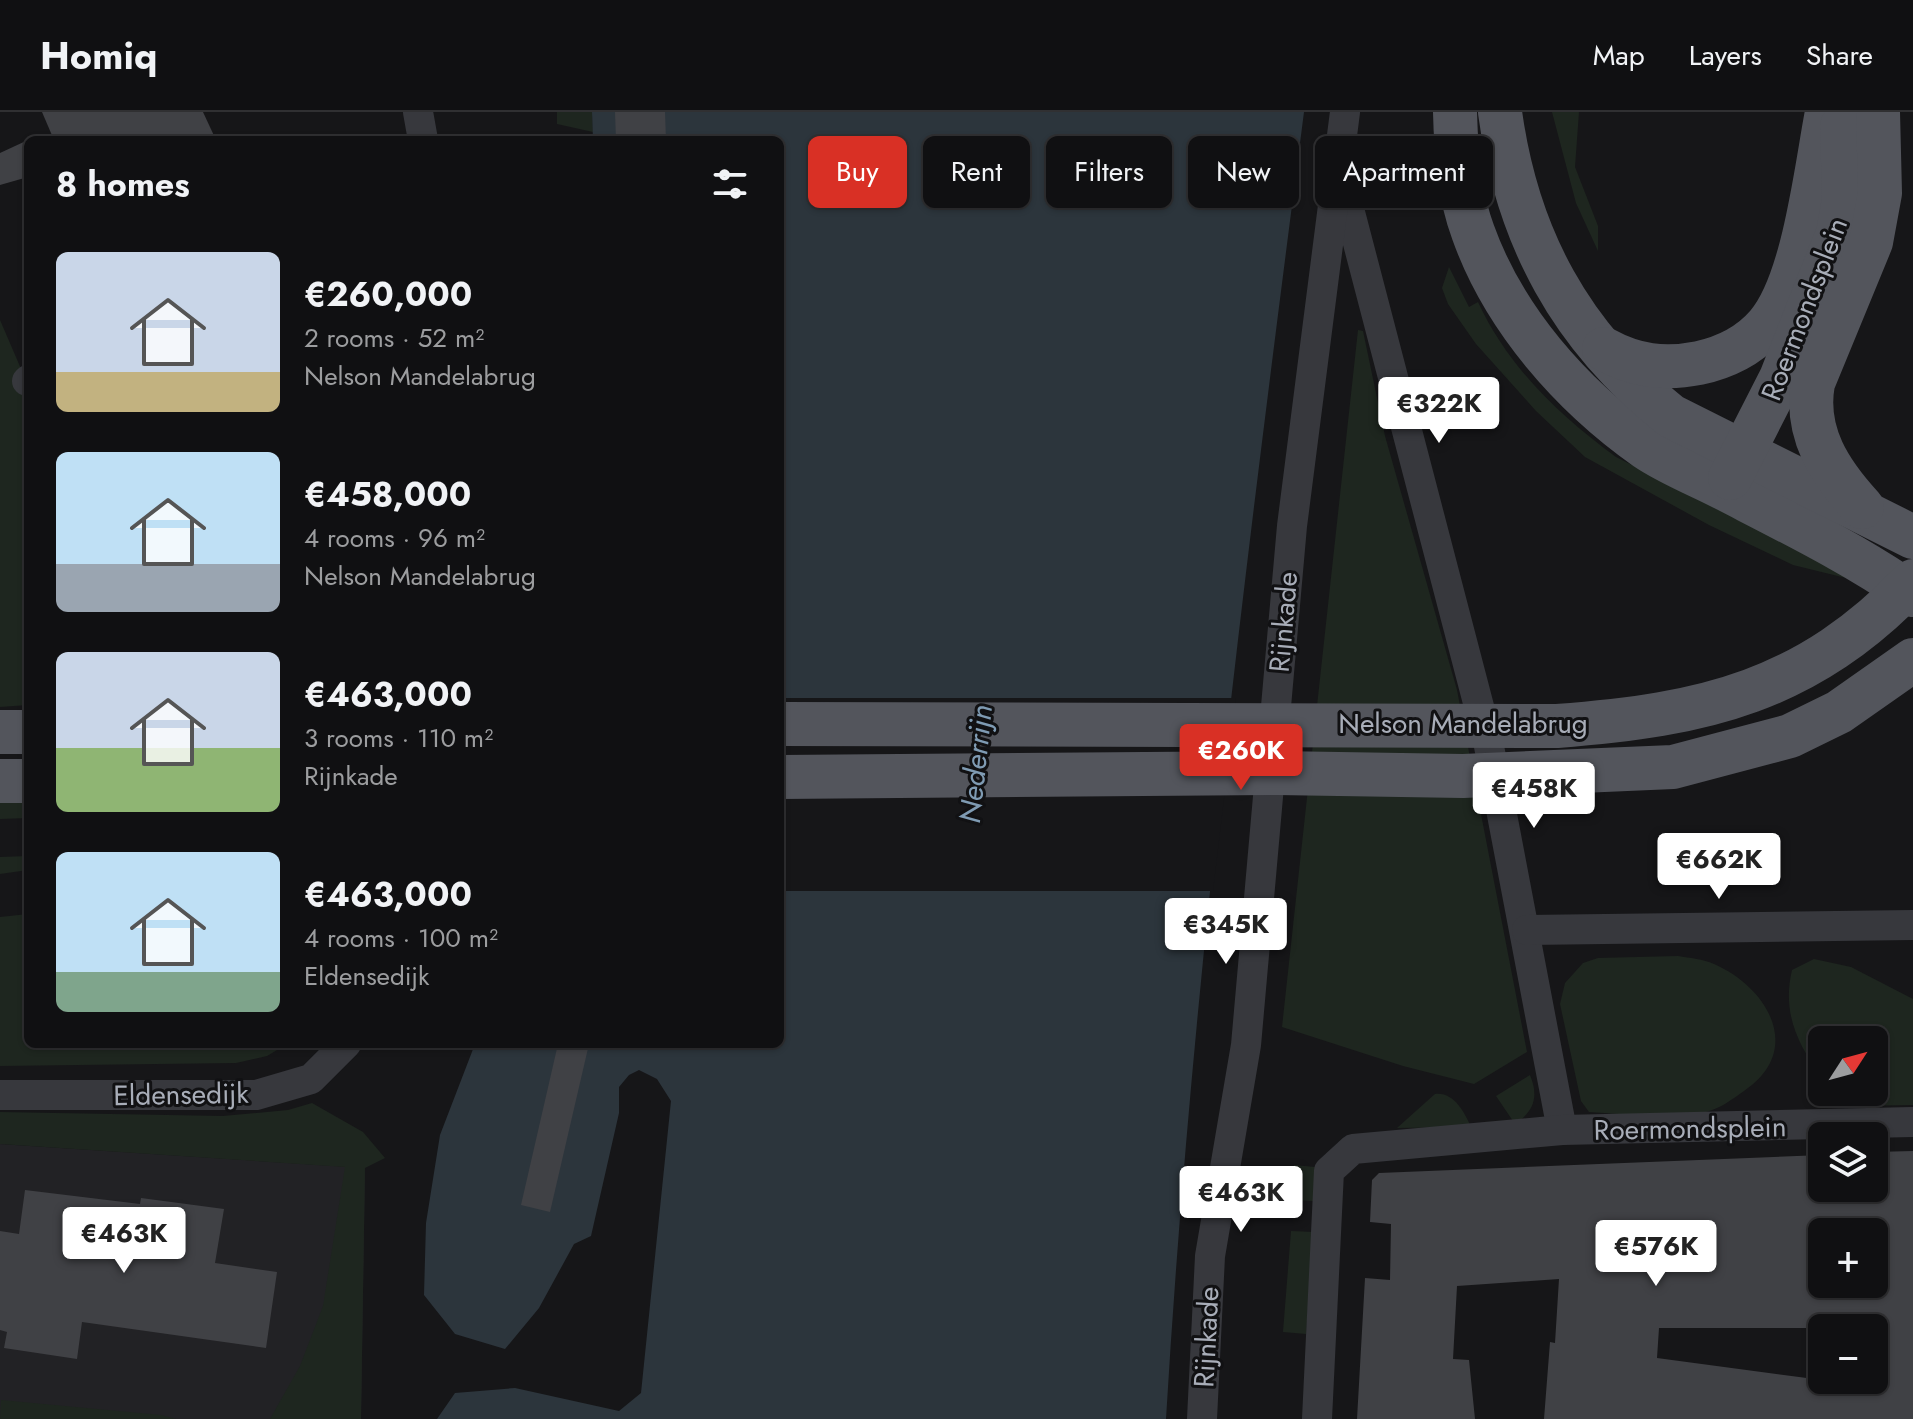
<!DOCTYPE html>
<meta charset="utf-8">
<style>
:root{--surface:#101012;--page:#19191b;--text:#f1f3f6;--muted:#9c9d9f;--line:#303032;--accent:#d93025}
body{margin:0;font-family:Jost,sans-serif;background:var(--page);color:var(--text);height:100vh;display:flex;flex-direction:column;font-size:30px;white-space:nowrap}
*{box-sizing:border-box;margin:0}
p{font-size:26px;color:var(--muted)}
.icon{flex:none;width:44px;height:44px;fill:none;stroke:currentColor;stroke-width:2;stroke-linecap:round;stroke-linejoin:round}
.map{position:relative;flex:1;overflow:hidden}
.sheet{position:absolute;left:24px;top:24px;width:760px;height:912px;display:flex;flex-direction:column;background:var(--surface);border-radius:12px;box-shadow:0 2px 6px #0004,0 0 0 2px var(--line)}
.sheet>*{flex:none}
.hud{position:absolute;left:808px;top:24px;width:760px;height:72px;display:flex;gap:16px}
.needle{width:52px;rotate:54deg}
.buttons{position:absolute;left:1808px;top:914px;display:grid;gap:16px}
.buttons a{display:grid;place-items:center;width:80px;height:80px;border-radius:12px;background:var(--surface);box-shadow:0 2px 6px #0004,0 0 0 2px var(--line);font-size:40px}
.price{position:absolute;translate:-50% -68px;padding:0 18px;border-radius:8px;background:#fff;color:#222;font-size:26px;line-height:52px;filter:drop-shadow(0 2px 4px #0008)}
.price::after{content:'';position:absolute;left:50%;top:48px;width:24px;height:18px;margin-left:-12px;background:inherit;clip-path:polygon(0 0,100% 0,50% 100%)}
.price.active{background:var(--accent);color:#fff}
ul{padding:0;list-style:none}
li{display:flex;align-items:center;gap:24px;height:200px;padding:0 32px}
li span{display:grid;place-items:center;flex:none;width:224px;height:160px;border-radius:12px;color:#555}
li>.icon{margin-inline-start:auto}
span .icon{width:96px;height:96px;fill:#fffc;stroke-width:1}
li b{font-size:34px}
h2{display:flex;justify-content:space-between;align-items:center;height:96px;padding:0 32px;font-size:34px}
.pill{padding:0 28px;border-radius:12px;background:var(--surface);box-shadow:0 2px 6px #0004,0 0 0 2px var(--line);font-size:28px;line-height:72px}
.pill.active{background:var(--accent);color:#fff}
header{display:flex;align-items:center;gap:48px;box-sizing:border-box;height:112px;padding:0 40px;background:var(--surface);border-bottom:2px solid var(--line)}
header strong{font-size:38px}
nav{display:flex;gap:44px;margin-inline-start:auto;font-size:28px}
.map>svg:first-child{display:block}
</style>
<header>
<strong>Homiq</strong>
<nav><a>Map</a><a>Layers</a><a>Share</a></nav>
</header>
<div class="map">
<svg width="1913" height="1307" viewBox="0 0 1913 1307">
<rect width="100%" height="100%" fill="#161618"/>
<path fill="#222225" d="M0 1032 365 1056 361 1307H0Z"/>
<g fill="#1e261f">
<path d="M557 0H592L593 20 557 12Z"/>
<path d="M1552 0H1579L1575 55 1598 114V139L1576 91Z"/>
<path d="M1449 155 1469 195 1478 190C1508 255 1560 304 1616 345L1824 449 1846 466 1793 453 1709 413 1585 345 1536 299 1476 232 1448 192 1442 176Z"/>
<path d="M0 208 28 273V593L0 595Z"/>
<path d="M1358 218 1363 219 1385 324 1457 578 1527 940 1474 972 1403 954 1282 915Z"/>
<path d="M0 685H10L12 691H28V706L0 707Z"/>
<path d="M28 744V758L0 762V745Z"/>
<path d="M28 802V932H287L267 944 236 951 0 954V805Z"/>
<path d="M1678 844C1690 846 1703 847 1714 852 1769 876 1804 939 1744 979 1733 987 1719 997 1706 1000 1677 1007 1619 1002 1589 1000L1581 989 1560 892 1565 871 1583 851 1598 846Z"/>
<path d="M1814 847 1851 855 1913 887V993L1847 994 1834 980H1874V928H1822V965C1797 932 1782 900 1792 858Z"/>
<path d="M1530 963C1539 985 1534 999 1515 1012L1496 984Z"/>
<path d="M1435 982C1454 980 1464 1000 1471 1015L1397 1016Z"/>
<path d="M312 991 363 1020 385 1046 365 1056 361 1307H270L300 1254 323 1194 345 1055 0 1032V1000L223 1004 288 998Z"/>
<path d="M1294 1053 1315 1055 1313 1089 1292 1088Z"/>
<path d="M1291 1119 1314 1120 1306 1222 1283 1220Z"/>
<path d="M1 1288 161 1303 176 1307H0Z"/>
</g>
<path fill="#2c353c" d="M592 0H1304C1248 435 1192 869 1166 1307H437L455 1281 515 1276 619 1299 641 1281 671 989 657 967 639 958 629 963 619 975V1001L591 1124 574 1132 539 1196 505 1237 455 1222 424 1183 426 1111 440 1023 475 932H780V28H593Z"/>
<path fill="#161618" d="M780 586H1236L1213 779H780Z"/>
<g fill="#404145" fill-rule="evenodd">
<path d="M42 0H203L216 28H54Z"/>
<path d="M615 0H665L666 28H616Z"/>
<path d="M28 28V65L0 73V41Z"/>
<path d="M558 932H589L550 1100 521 1093Z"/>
<path d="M1913 1039V1307H1544L1550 1230 1555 1231 1559 1167 1457 1174 1453 1247 1469 1248 1475 1307H1357L1365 1166 1390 1168 1391 1112 1370 1110 1372 1068 1379 1061 1822 1043V1076H1874V1040ZM1822 1120H1874V1172H1822ZM1659 1216H1874V1268H1822L1657 1246Z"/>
<path d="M25 1078 140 1092 141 1086 224 1097 215 1151 277 1160 266 1236 82 1210 77 1247 4 1236 7 1220 0 1218V1119L19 1122Z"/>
</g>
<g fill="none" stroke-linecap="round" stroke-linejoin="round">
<g stroke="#37383d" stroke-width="30">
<path d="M418 0 423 28"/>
<path d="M1341 66 1488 629 1562 1018"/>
<path d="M27 269 28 268"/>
<path d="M1527 818 1913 813"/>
<path d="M0 983H256L311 967 346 932"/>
<path d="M1202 1307 1210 1144 1246 933 1292 414 1345 0"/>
<path d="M1317 1307 1329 1059 1353 1037 1562 1018 1913 1010"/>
</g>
<g stroke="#53555c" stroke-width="44">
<path d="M1455 0C1456 39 1459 83 1473 120 1504 207 1571 283 1646 336 1671 353 1701 364 1727 378 1791 411 1854 442 1913 483"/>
<path d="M1500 0C1517 125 1571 225 1671 304L1913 425"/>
<path d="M1604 237C1635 254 1664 258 1699 251 1726 245 1749 234 1767 213 1804 170 1816 57 1827 0"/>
<path d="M1730 366 1781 266 1838 121 1844 87 1842 14"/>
<path d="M1862 395C1830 360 1804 321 1813 271L1871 130 1880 81 1878 0"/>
<path d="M780 612 1557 614C1705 603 1808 579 1913 469"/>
<path d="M0 620H28"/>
<path d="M780 665 1277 661 1463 664 1673 655 1790 624 1839 600 1913 548"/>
<path d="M0 669H28"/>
</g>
</g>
<g text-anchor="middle" stroke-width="6" stroke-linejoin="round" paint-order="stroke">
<g font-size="28" fill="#a8adb8" stroke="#111113">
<text transform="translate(1804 197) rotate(-69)" y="10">Roermondsplein</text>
<text transform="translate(1283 510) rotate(-85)" y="10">Rijnkade</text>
<text x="1463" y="621">Nelson Mandelabrug</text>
<text transform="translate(181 982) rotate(-1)" y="10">Eldensedijk</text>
<text transform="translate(1690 1016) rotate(-1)" y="10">Roermondsplein</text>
<text transform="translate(1206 1225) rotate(-87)" y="10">Rijnkade</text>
</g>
<g font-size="30" font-style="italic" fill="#7f9bb3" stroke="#111113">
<text transform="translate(976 652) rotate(-84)" y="10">Nederrijn</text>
</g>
</g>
</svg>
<div class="buttons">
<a><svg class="needle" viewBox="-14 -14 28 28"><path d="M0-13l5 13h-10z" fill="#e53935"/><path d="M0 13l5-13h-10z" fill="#9c9d9f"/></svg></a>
<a><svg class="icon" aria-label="layers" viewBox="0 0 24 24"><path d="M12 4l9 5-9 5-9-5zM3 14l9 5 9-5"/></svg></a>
<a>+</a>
<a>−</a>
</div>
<b class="price" style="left:1439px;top:333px">€322K</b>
<b class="price active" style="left:1241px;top:680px">€260K</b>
<b class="price" style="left:1534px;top:718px">€458K</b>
<b class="price" style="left:1719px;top:789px">€662K</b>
<b class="price" style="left:1226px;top:854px">€345K</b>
<b class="price" style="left:1241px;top:1122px">€463K</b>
<b class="price" style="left:124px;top:1163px">€463K</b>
<b class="price" style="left:1656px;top:1176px">€576K</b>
<div class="hud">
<a class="pill active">Buy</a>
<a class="pill">Rent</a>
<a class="pill">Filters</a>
<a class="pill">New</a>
<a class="pill">Apartment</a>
</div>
<section class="sheet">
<h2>8 homes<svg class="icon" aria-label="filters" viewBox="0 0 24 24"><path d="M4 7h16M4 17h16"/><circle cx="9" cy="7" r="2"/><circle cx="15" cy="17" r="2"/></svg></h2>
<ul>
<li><span style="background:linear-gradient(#c9d6e8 75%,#c2b280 0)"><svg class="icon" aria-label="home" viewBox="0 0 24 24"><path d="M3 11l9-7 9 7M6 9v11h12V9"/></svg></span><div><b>€260,000</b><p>2 rooms · 52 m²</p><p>Nelson Mandelabrug</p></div></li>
<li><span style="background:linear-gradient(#bfe0f5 70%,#9aa5b1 0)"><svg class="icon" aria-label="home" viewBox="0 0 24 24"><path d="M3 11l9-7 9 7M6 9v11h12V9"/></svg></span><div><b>€458,000</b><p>4 rooms · 96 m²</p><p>Nelson Mandelabrug</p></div></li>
<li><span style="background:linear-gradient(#c9d6e8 60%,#8fb573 0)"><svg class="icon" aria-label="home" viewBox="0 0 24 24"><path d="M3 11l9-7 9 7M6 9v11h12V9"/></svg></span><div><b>€463,000</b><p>3 rooms · 110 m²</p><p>Rijnkade</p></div></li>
<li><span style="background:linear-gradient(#bfe0f5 75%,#7fa58c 0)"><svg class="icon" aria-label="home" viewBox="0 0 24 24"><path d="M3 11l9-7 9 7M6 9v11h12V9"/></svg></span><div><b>€463,000</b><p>4 rooms · 100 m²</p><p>Eldensedijk</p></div></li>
</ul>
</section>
</div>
